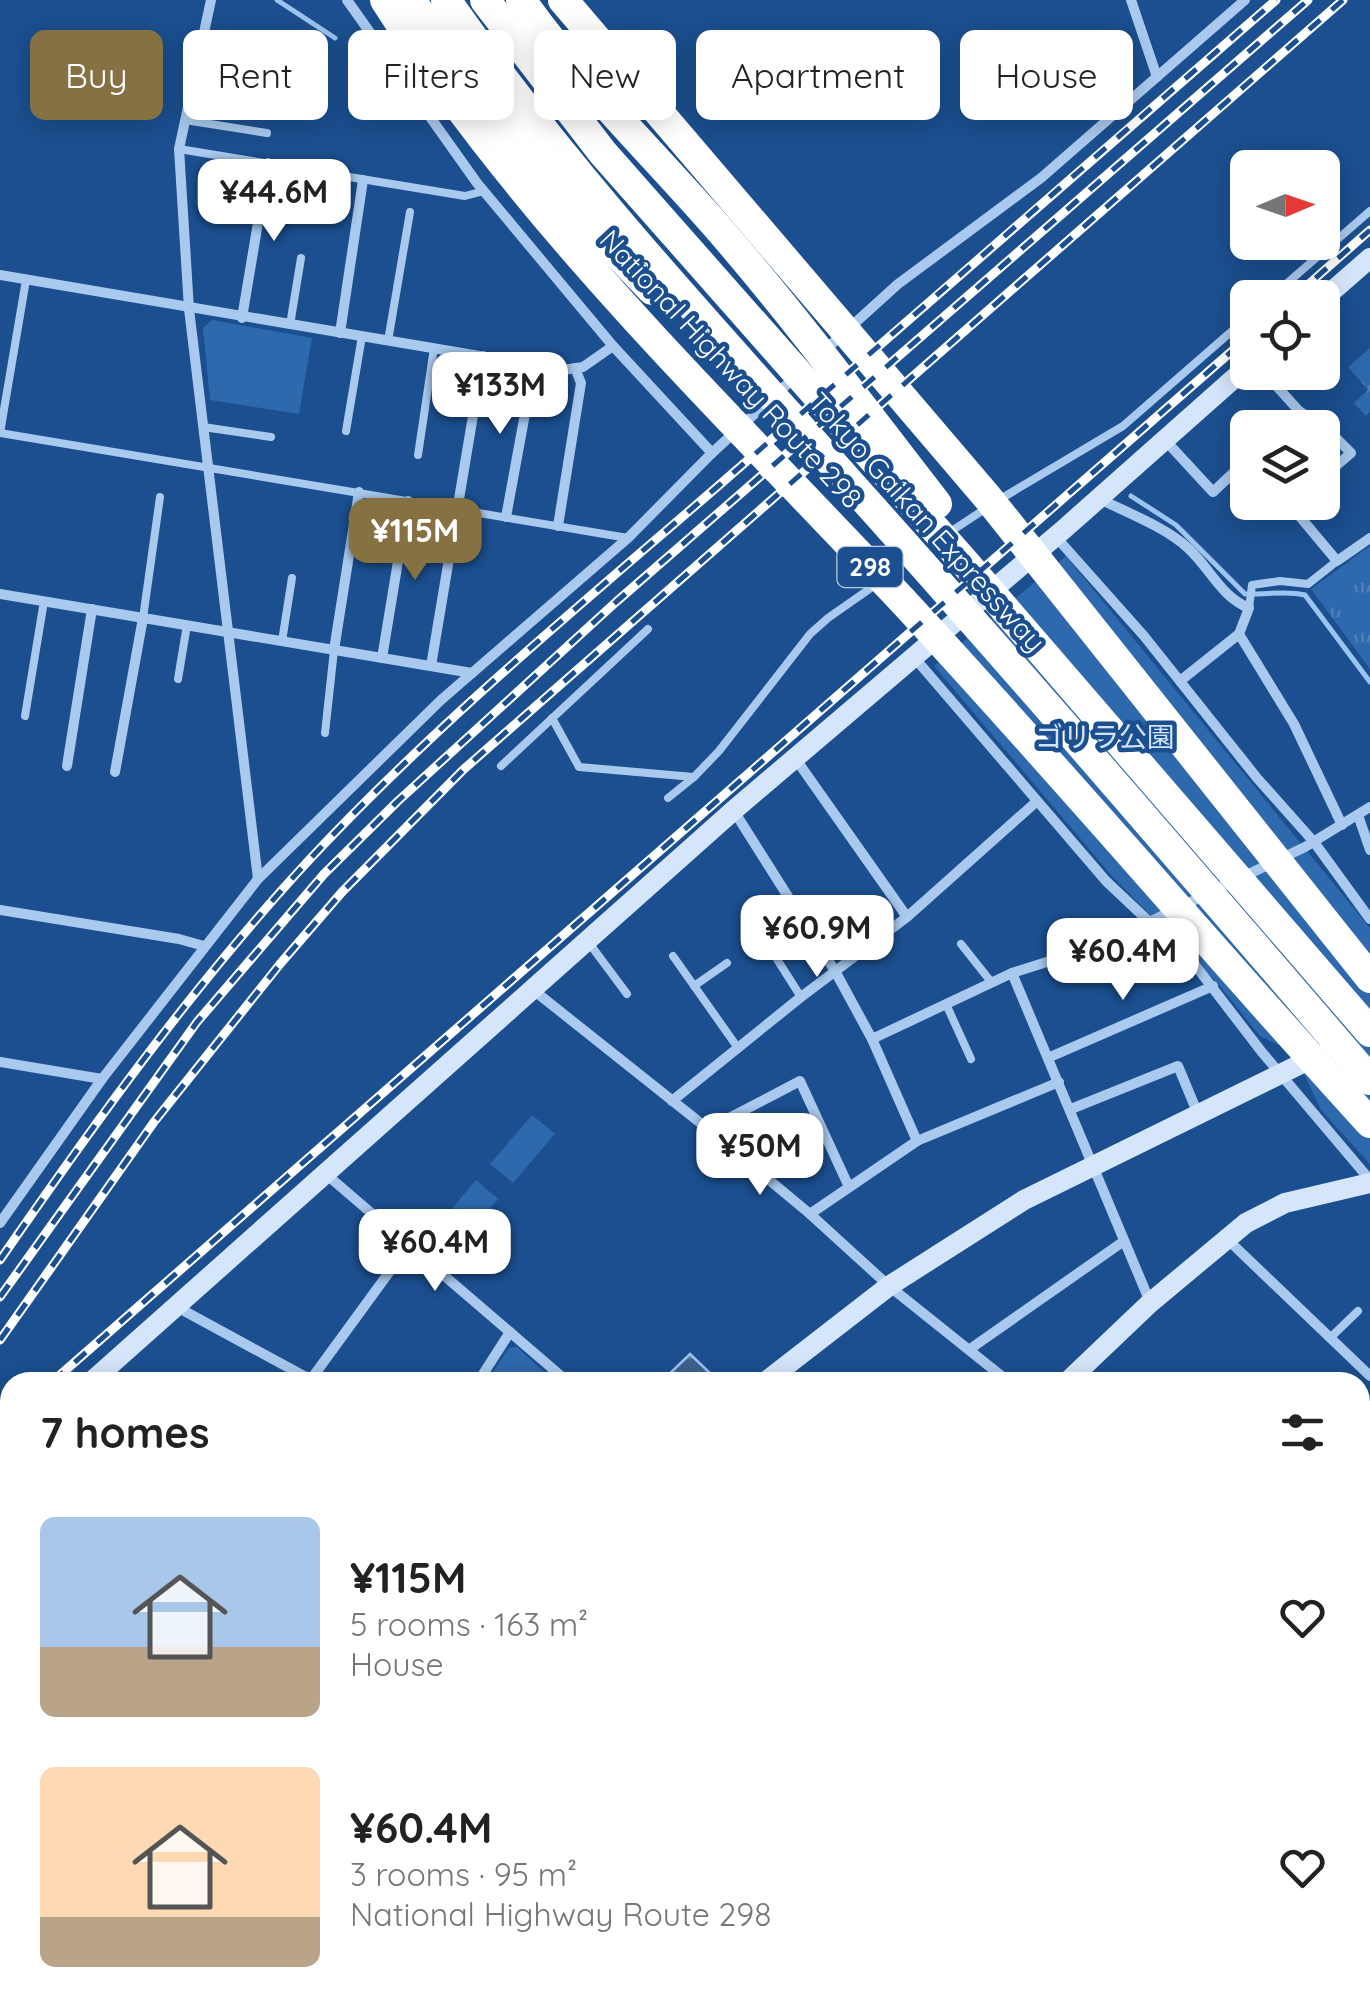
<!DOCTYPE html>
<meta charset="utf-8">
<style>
:root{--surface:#fff;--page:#f2f2f2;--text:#222;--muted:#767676;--accent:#857141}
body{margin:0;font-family:Quicksand,"Noto Sans JP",sans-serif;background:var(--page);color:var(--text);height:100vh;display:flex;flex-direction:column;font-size:38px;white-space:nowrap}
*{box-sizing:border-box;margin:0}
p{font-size:32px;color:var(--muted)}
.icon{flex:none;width:55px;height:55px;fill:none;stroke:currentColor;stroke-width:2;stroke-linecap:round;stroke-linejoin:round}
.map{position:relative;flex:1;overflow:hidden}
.drawer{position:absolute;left:0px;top:1372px;width:1370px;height:642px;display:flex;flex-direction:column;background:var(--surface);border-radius:30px 30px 0 0;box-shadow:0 5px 25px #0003}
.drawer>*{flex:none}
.banner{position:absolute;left:30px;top:30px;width:1310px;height:90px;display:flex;gap:20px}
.needle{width:65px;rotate:88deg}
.tools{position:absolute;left:1230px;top:150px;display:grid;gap:20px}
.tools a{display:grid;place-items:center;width:110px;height:110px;border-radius:15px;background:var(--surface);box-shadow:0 5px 25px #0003;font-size:50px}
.price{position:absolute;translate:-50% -85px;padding:0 22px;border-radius:20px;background:#fff;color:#222;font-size:32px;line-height:65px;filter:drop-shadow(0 2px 5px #0008)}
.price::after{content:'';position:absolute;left:50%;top:60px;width:30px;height:22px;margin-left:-15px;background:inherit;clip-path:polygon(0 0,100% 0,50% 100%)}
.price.selected{background:var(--accent);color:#fff}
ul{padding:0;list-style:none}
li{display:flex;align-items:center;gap:30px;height:250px;padding:0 40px}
li span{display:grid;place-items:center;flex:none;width:280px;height:200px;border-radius:15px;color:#555}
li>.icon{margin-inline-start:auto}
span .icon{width:120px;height:120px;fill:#fffc;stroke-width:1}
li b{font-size:42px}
h2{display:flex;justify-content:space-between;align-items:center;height:120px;padding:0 40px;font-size:42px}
.chip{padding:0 35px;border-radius:15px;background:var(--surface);box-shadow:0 5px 25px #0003;font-size:35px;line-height:90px}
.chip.selected{background:var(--accent);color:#fff}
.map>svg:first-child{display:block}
</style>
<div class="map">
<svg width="1370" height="2013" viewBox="0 0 1370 2013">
<defs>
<pattern id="grass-tufts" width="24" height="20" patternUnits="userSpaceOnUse" patternTransform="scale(2.5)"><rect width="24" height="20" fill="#2e69ad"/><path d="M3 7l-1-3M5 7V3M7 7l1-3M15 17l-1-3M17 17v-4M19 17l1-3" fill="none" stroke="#4d80b9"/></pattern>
<pattern id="water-waves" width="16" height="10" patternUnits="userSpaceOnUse" patternTransform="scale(2.5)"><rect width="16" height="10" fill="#3c6290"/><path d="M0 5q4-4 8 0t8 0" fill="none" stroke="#597aa1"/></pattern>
</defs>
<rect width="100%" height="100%" fill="#1b4f8f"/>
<g fill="url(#grass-tufts)">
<path d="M1370 348V412L1366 416 1354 403 1368 390 1348 367Z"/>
<path d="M1370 546V669L1311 589Z"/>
</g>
<g fill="#2e69ad">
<path d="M212 320 312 338 299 414 210 400 203 328Z"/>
<path d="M1066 556 1370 928V1164L1321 1110 1302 1070 1279 1045 1260 1036 1219 985 1112 876 934 666Z"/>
<path d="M532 1115 555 1134 513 1183 490 1164Z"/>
<path d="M476 1180 498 1199 456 1249 434 1230Z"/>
<path d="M517 1347 555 1382H486L509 1348Z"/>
<path d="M447 2005H532L553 2013H443Z"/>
</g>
<path fill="url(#water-waves)" stroke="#9cc4f0" stroke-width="2.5" d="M690 1354 712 1375 705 1382H661Z"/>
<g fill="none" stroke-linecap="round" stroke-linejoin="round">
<g stroke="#9cc4f0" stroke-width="5">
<path d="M277 0 335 38"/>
<path d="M1131 496 1176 525 1245 594C1265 595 1286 590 1305 595L1370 682"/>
</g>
<g stroke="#a9c9ee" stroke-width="8">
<path d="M199 55 279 70"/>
<path d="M185 120 267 133"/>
<path d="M179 149 465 196 484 191"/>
<path d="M1270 298 1370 211"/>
<path d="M290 325 301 258"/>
<path d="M388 341 410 212"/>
<path d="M203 427 271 437"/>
<path d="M346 431 362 336"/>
<path d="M0 433 628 538"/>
<path d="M0 433 26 280"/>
<path d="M418 455 434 348"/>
<path d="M997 501 1123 426 1248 317"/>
<path d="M947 534 985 509"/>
<path d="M1249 608 1252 585 1280 581 1308 584 1337 561"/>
<path d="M143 618 160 497"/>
<path d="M282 641 292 578"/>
<path d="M178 679 187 625"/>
<path d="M25 716 44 601"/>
<path d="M552 718 579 767 694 777 719 751 810 634 828 618 878 583"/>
<path d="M325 733 334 650"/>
<path d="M501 766 648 629"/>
<path d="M668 798 694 777"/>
<path d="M747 912 801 997"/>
<path d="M589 943 627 994"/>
<path d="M961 944 992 983"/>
<path d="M673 956 738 1048"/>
<path d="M694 986 727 963"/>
<path d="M946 1004 971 1059"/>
<path d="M1330 1338 1358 1311"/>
<path d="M797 2005 817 2013"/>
</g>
<g stroke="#a9c9ee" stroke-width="10">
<path d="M211 0 179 149 189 309 258 879"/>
<path d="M347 0 477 183 613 346 712 453"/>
<path d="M1131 0 1157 77"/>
<path d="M0 275 563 370 583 367 613 346"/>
<path d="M242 318 268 163"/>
<path d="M340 333 363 180"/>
<path d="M824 351 898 284 1041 178 1245 0"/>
<path d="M1264 372 1299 411"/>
<path d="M1281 428 1299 411 1327 429 1351 453 1322 478"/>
<path d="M1165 440 1213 492 1248 459"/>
<path d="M1098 498C1127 513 1164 526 1188 548 1210 568 1220 596 1249 608L1239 634 1180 681"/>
<path d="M1295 502 1291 506 1337 561 1370 538"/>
<path d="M506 517 534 365"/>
<path d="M558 526 581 383 575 368"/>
<path d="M1056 537 1144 636 1257 778 1314 842 1370 919"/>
<path d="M0 594 472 673"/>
<path d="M1239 634 1294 724 1342 825"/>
<path d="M334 650 359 492"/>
<path d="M913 656 1106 881 1195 965 1261 1051 1370 1180"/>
<path d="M382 658 408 501"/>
<path d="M431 666 483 356"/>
<path d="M795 758 907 917"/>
<path d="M67 766 92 609"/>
<path d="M115 772 143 618"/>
<path d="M734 811 835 971 872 1039 917 1141"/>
<path d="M1358 815 1370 850"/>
<path d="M0 910 179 939 204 946"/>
<path d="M1012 973 1150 1302"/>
<path d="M532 989 708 1129 810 1214 889 1286 1009 1382"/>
<path d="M872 1039 1012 973 1078 952 1149 922 1305 847 1370 807"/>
<path d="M1050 1057 1213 986"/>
<path d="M0 1062 102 1079"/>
<path d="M672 1101 801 997 907 917 1036 802"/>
<path d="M1071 1109 1178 1066 1198 1114"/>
<path d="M708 1129 800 1081 849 1187"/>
<path d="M327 1175 568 1382"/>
<path d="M810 1214 917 1141 1059 1082"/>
<path d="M0 1223 102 1079 258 879 441 700 628 538 712 453 796 376"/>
<path d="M1226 1238 1370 1376"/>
<path d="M177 1307 315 1382"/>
<path d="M970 1349 1124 1241"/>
<path d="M309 1382 409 1245"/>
<path d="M478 1382 510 1332"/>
<path d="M0 1521 10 1523"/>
<path d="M0 1566 10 1567"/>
<path d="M1360 1689 1370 1698"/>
<path d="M0 1712 10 1714"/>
<path d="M0 1858 10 1860"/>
<path d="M1360 1875 1370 1880"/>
<path d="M0 1975 10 1956"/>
<path d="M558 2005 578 2013"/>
<path d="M154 2013 155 2005"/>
<path d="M430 2013 434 2005"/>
<path d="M782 2013 786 2005"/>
<path d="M945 2013 949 2005"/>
</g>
<g stroke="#d6e6fa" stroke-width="20">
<path d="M1322 300 1370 258"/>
<path d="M91 1382 734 810 1063 530 1248 366"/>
<path d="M765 1382 889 1286 1024 1200 1319 1055"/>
<path d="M1067 1382 1150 1303 1246 1223 1285 1203 1370 1183"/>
<path d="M0 1466 10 1456"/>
<path d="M0 1544 10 1546"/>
<path d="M1360 1939 1370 1915"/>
<path d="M1296 2005 1316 2013"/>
<path d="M254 2013 260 2005"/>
<path d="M587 2013 591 2005"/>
</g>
<g stroke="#fff" stroke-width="30">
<path d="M385 0C527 223 722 408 902 600 1061 771 1212 950 1370 1123"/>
<path d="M410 0 567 201 652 290"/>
<path d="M446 0C566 172 709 325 848 481 1025 678 1197 879 1370 1080"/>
<path d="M485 0 603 153 966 564 1370 1032"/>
<path d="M521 0C581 85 657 157 725 236 799 322 867 414 937 504"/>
<path d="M563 0 988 498 1370 978"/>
</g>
<defs>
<g id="rail">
<path d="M1293 298 1370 230"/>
<path d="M0 1260C96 1121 195 983 310 859 435 725 578 607 717 487 903 325 1089 162 1276 0"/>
<path d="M0 1297 197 1022 324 874 398 801 616 602 1308 0"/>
<path d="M0 1340 154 1122 280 964 342 892 464 769 1343 0"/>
<path d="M52 1382 1248 337"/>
<path d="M0 1430 10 1421"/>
</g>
</defs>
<use href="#rail" stroke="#fff" stroke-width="9"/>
<use href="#rail" stroke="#1b4f8f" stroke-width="5" stroke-dasharray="15" stroke-linecap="butt"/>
</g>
<g text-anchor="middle" stroke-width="9" stroke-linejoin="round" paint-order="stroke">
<rect fill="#1b4f8f" stroke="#bbcadd" stroke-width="2.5" x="837.5" y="547" width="65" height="40" rx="8"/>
<g font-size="25" font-weight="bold" fill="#fff">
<text x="870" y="576">298</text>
</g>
<g font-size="28" fill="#fff" stroke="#1b4f8f">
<text transform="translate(731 369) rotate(47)" y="10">National Highway Route 298</text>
<text transform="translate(927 522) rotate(48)" y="10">Tokyo Gaikan Expressway</text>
</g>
<g font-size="28" fill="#cfe3fa" stroke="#1b4f8f">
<text x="1105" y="747">ゴリラ公園</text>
</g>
</g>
</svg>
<div class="tools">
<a><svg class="needle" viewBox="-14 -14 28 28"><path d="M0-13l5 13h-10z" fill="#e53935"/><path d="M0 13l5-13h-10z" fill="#767676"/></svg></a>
<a><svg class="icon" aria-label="locate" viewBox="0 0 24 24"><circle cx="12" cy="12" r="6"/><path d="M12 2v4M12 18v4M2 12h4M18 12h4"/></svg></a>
<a><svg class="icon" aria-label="layers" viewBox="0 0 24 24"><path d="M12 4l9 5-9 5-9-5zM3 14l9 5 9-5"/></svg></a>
</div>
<b class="price" style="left:274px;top:244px">¥44.6M</b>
<b class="price" style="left:500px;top:437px">¥133M</b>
<b class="price selected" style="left:415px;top:583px">¥115M</b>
<b class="price" style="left:817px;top:980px">¥60.9M</b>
<b class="price" style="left:1123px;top:1003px">¥60.4M</b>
<b class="price" style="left:760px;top:1198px">¥50M</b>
<b class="price" style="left:435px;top:1294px">¥60.4M</b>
<div class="banner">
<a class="chip selected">Buy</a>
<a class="chip">Rent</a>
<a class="chip">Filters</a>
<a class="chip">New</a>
<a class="chip">Apartment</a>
<a class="chip">House</a>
</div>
<section class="drawer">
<h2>7 homes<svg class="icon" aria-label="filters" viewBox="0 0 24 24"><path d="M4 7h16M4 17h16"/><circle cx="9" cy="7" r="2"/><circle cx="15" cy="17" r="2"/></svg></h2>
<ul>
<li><span style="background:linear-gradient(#a9c7e8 65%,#b9a48a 0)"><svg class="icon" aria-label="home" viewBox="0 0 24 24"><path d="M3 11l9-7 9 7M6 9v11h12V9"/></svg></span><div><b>¥115M</b><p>5 rooms · 163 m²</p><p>House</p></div><svg class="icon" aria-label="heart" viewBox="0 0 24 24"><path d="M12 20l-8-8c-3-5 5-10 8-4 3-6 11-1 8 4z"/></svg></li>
<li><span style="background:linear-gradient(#ffd9b3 75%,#b9a48a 0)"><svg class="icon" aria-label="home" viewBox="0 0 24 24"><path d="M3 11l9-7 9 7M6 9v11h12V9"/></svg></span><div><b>¥60.4M</b><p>3 rooms · 95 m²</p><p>National Highway Route 298</p></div><svg class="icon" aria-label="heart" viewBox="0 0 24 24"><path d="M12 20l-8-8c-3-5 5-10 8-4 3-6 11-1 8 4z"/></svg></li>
</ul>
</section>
</div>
